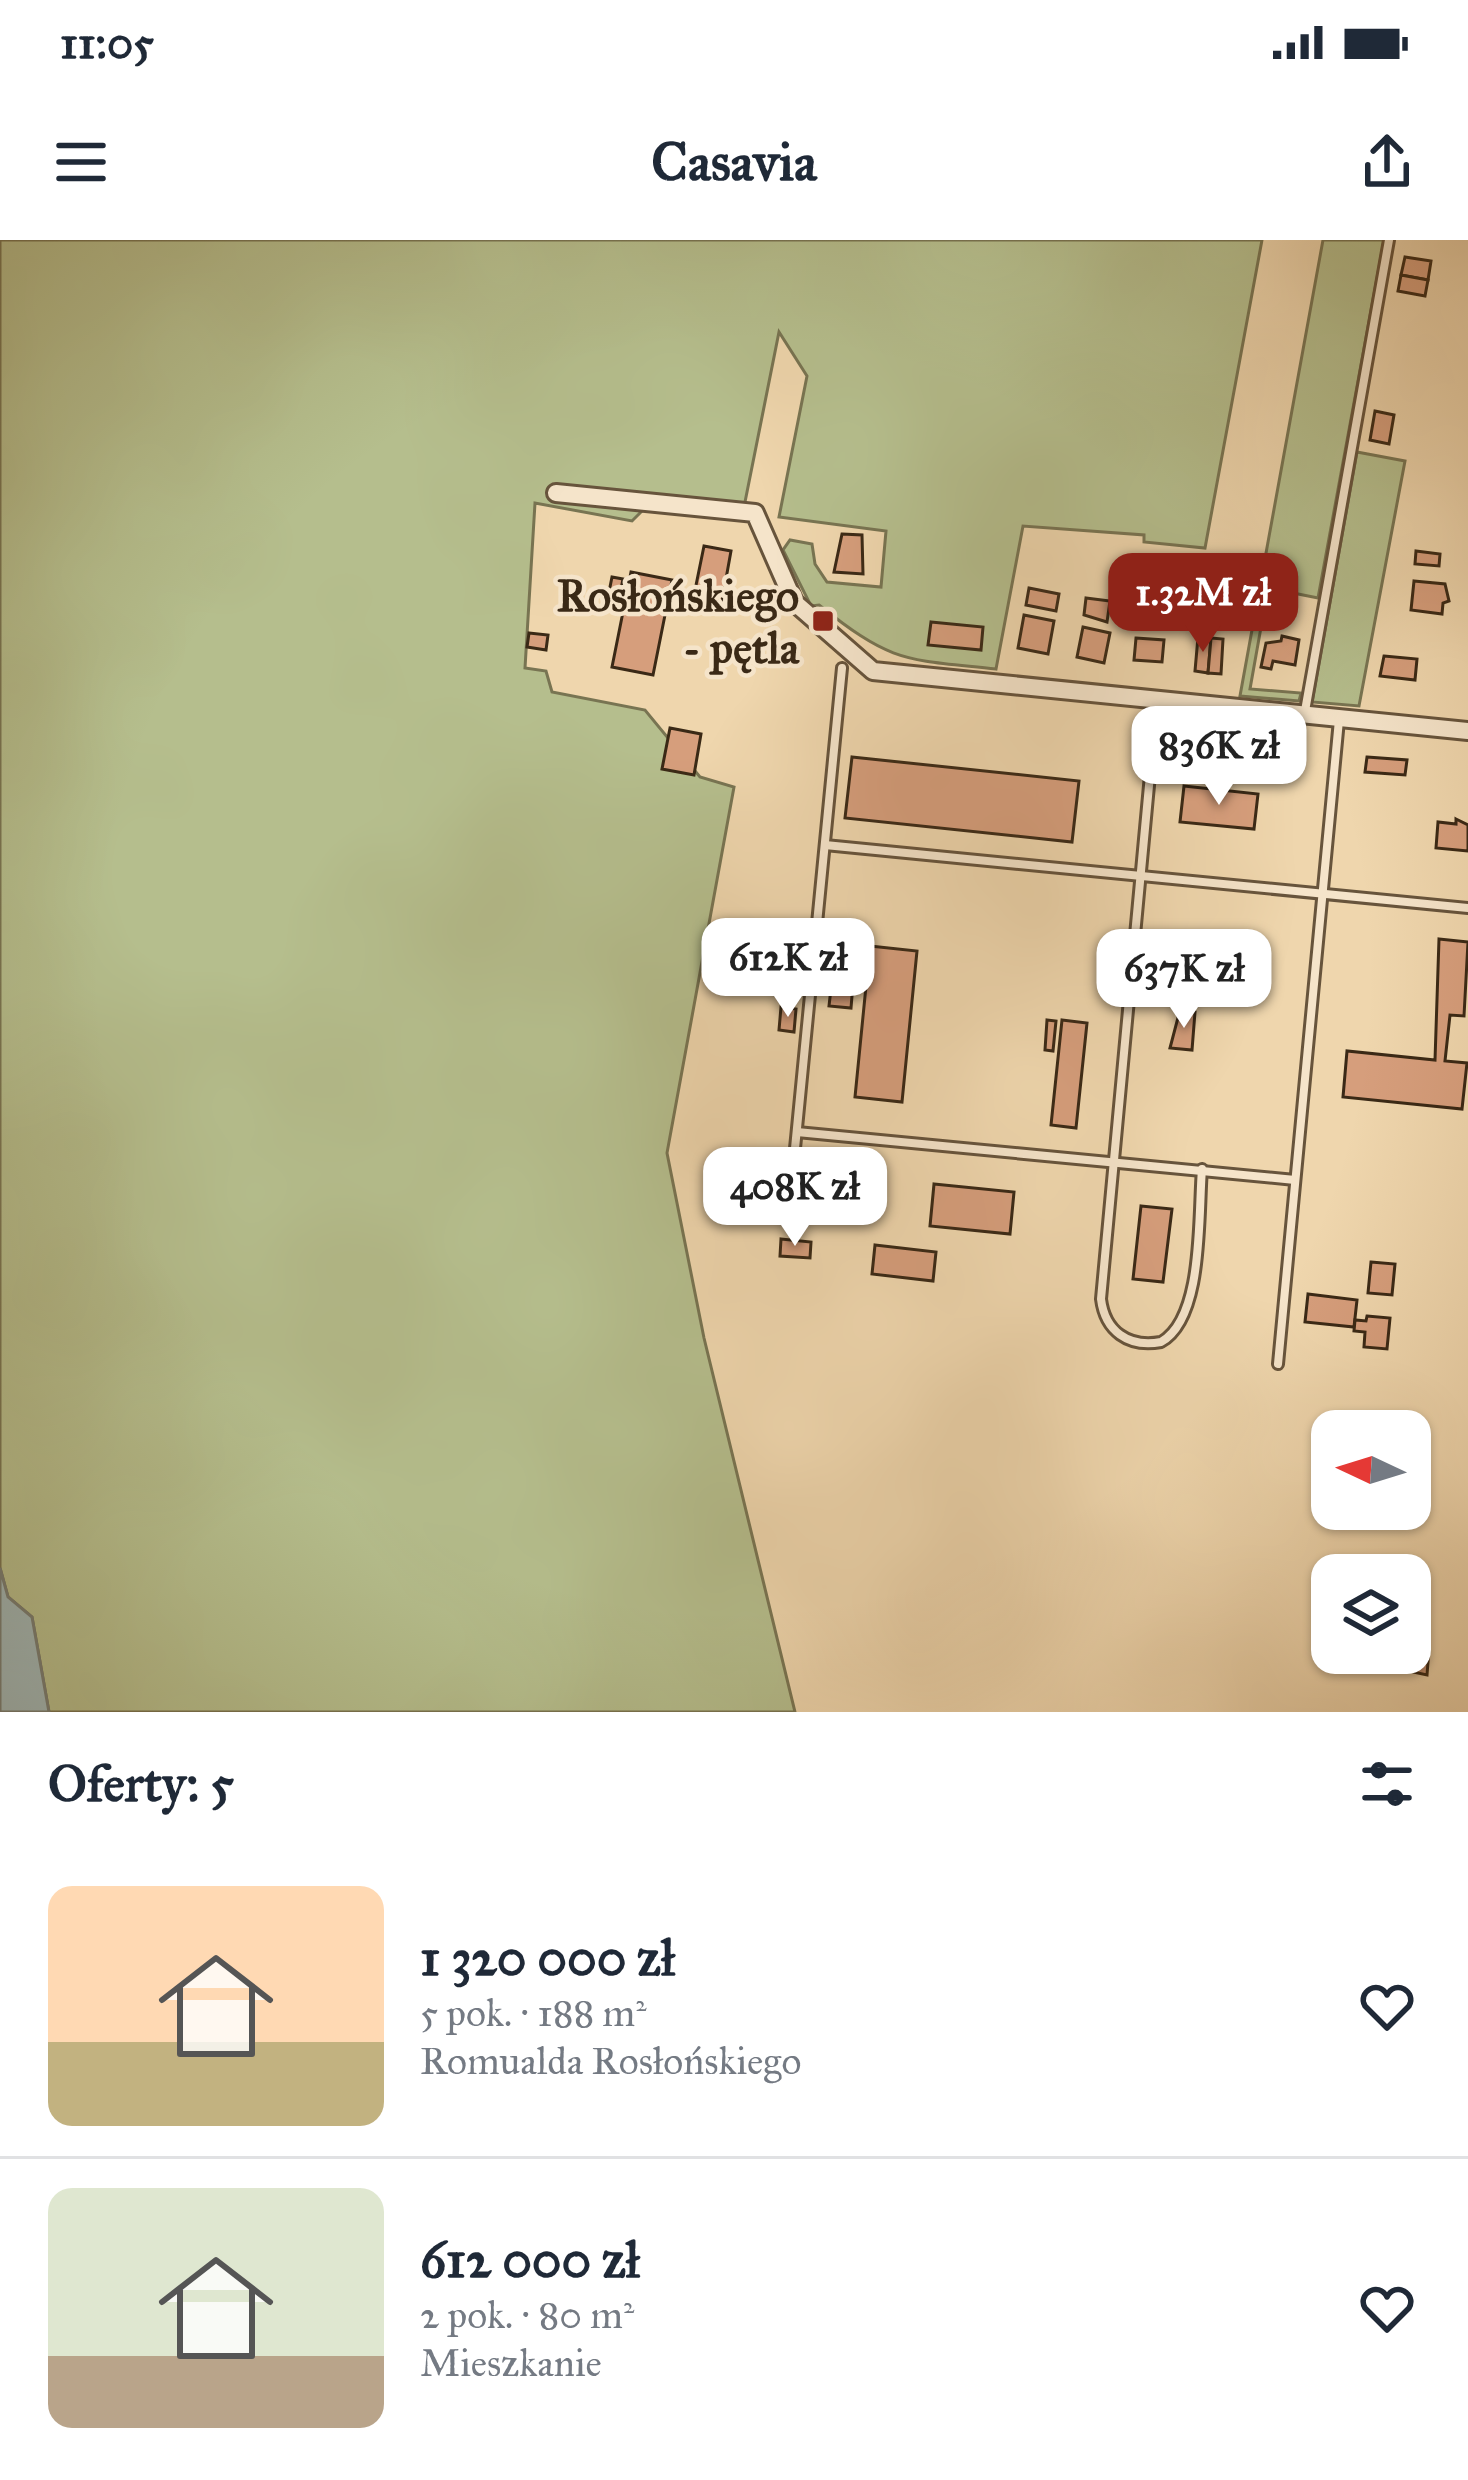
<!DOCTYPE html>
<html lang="pl">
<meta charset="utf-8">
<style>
:root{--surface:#fff;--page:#f6f6f7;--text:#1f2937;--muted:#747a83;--line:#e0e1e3;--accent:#8f2418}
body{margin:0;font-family:"IM FELL Great Primer",serif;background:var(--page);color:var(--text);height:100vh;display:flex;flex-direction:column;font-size:45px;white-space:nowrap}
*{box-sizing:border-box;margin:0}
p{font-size:39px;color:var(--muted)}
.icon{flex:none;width:66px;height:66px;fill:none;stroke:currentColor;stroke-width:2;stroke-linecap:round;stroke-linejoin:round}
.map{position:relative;height:1472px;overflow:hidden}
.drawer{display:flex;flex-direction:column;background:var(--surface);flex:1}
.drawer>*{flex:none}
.needle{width:78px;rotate:274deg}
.controls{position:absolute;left:1311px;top:1170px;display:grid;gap:24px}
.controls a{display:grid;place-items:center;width:120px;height:120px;border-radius:24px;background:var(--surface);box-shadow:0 3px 9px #0004;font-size:60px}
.price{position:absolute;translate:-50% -102px;padding:0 27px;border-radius:24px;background:#fff;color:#222;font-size:39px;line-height:78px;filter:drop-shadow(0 3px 6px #0008)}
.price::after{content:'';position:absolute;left:50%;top:72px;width:36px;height:27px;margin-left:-18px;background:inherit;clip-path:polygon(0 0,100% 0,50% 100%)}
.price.on{background:var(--accent);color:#fff}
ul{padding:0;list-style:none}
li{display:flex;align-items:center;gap:36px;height:300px;padding:0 48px}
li+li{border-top:3px solid var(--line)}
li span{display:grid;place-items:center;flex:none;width:336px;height:240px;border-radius:24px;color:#555}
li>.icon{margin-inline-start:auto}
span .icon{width:144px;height:144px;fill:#fffc;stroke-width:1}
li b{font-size:51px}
h2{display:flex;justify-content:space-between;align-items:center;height:144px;padding:0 48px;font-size:51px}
.status{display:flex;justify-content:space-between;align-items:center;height:84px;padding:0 60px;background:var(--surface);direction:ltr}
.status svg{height:33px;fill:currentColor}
header{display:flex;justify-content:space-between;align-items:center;height:156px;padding:0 48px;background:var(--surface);font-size:54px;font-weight:700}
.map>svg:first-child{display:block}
</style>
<div class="status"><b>11:05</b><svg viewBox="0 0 49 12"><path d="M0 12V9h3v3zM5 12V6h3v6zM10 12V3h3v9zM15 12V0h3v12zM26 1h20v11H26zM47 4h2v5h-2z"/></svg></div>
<header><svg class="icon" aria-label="menu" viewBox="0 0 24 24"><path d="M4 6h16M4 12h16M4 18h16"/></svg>Casavia<svg class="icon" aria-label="share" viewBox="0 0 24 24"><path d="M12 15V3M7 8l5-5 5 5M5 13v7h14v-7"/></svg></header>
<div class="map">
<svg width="1468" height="1472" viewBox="0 0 1468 1472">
<rect width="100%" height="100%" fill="#efd6ad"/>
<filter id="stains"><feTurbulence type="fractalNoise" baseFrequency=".00167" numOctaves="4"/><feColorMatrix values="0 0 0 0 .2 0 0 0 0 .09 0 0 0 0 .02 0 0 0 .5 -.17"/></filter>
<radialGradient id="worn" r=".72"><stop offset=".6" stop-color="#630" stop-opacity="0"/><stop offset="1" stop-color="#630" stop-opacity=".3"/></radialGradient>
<g fill="#b5be8d" stroke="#787452" stroke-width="3">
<path d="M0 0H1262L1205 308 1144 302V295L1023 286 996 429C904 419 893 424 819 365L811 366 783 310 790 300 812 304 815 324 827 342 881 347 886 291 779 277 807 136 779 92 743 272 643 270 632 281 535 263 525 428 546 431 552 452 645 470 700 537 734 547 667 913 704 1098 795 1472H49L32 1377 8 1357 0 1328Z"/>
<path d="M1323 0H1384L1318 358 1268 348 1250 449 1301 453 1299 461 1240 456Z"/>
<path d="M1357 212 1405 221 1359 466 1312 462Z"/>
</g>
<path fill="#9fb6b5" stroke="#777e75" stroke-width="3" d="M0 1328 8 1357 32 1377 49 1472H0Z"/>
<g fill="#d69e7c" stroke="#3a2916" stroke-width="3">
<path d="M1405 17 1431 21 1428 40 1401 35Z"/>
<path d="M1401 35 1428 40 1425 56 1398 51Z"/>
<path d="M1375 171 1394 175 1389 204 1370 200Z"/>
<path d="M842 294 862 295 863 334 834 332Z"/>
<path d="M704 306 731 311 722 361 694 355Z"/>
<path d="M1416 311 1440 314 1439 326 1415 324Z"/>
<path d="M1152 319 1180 326 1175 350 1163 348 1166 364 1147 361Z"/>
<path d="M631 332 672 340 653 435 612 427Z"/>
<path d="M612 337 623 339 617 369 606 367Z"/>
<path d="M1414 341 1445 344 1449 361 1443 363 1442 374 1411 370Z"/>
<path d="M1029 348 1059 354 1056 371 1026 365Z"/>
<path d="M1086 358 1110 361 1107 382 1084 375Z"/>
<path d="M1024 375 1054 381 1048 414 1018 408Z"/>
<path d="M931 382 983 387 981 410 928 405Z"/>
<path d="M1083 387 1110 393 1104 423 1077 417Z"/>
<path d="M529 393 548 395 546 410 527 407Z"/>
<path d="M1282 396 1299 400 1295 425 1273 421 1271 429 1261 427 1266 403 1281 401Z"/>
<path d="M1198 397 1211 398 1208 433 1195 431Z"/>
<path d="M1136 398 1164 400 1162 422 1134 420Z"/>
<path d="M1211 398 1223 399 1221 434 1208 433Z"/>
<path d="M1384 416 1417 419 1415 440 1380 436Z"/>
<path d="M670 488 701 494 694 535 662 529Z"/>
<path d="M852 517 1079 541 1072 602 845 578Z"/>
<path d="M1367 517 1407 520 1405 535 1365 532Z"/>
<path d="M1184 546 1258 554 1254 589 1180 582Z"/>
<path d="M1456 579 1468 585V611L1436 608 1438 582 1456 584Z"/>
<path d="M1439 699 1468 702 1464 776 1450 775 1445 821 1467 823 1462 869 1343 857 1347 811 1435 820Z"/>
<path d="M836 705 856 707 851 768 829 766Z"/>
<path d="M870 706 917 711 902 862 855 857Z"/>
<path d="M781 767 796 769 794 792 779 790Z"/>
<path d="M1180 770 1195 772 1192 810 1170 808Z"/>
<path d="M1047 780 1056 781 1053 811 1045 810Z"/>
<path d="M1062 780 1087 783 1076 888 1051 885Z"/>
<circle cx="765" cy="950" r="16"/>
<path d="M934 944 1014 952 1010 994 930 986Z"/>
<path d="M1141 966 1172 969 1163 1042 1133 1039Z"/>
<path d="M781 999 811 1002 810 1018 780 1016Z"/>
<path d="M875 1005 936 1012 933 1041 872 1034Z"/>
<path d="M1371 1022 1395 1024 1392 1055 1368 1053Z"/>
<path d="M1308 1054 1357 1060 1354 1087 1305 1082Z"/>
<path d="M1367 1076 1390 1078 1387 1109 1364 1107 1365 1092 1354 1091 1355 1080 1366 1081Z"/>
<path d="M1410 1408 1429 1409 1427 1435 1390 1427 1391 1413H1410Z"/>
</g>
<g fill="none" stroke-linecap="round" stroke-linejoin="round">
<defs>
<g id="service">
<path d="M1157 460 1101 1059C1105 1091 1128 1108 1161 1102 1204 1078 1198 976 1202 929"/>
<path d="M1305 471 1389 0"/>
<path d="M825 605 1468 668"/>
<path d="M797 892 1295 940"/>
<path d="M788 980 842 428"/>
<path d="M1278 1124 1339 480"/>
</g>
<path id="minor" d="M556 253 755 273 794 362 873 431 1468 491"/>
</defs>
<use href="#service" stroke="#67543c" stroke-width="14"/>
<use href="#minor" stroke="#67543c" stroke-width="22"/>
<use href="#service" stroke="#f5e4ca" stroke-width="8"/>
<use href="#minor" stroke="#f5e4ca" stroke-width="16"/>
</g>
<rect fill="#8f2418" stroke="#f5e4ca" stroke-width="4.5" x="811" y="369" width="24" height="24" rx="6"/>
<g text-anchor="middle" stroke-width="9" stroke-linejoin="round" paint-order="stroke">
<g font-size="45" font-weight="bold" fill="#3a2916" stroke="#f5e4ca" text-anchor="end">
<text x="799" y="371">Rosłońskiego<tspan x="799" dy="52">- pętla</tspan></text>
</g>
</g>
<rect width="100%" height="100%" filter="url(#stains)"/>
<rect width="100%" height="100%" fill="url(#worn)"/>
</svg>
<div class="controls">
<a><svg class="needle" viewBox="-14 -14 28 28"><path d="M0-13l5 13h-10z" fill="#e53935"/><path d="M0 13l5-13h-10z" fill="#747a83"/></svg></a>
<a><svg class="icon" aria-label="layers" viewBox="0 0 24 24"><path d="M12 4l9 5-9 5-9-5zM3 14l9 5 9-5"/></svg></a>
</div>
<b class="price on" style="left:1203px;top:415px">1.32M zł</b>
<b class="price" style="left:1219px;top:568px">836K zł</b>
<b class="price" style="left:788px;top:780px">612K zł</b>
<b class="price" style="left:1184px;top:791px">637K zł</b>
<b class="price" style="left:795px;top:1009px">408K zł</b>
</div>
<section class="drawer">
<h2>Oferty: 5<svg class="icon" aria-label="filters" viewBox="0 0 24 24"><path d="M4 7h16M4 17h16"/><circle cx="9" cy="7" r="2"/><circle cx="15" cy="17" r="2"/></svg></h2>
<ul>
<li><span style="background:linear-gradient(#ffd9b3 65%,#c2b280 0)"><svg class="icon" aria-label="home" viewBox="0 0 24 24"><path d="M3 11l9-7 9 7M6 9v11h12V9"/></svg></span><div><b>1 320 000 zł</b><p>5 pok. · 188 m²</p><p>Romualda Rosłońskiego</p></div><svg class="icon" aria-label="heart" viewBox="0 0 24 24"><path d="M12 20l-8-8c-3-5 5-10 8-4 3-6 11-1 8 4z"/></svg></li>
<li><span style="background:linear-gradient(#dfe7d0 70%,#b9a48a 0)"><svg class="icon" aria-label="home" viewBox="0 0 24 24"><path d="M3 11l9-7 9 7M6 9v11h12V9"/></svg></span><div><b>612 000 zł</b><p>2 pok. · 80 m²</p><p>Mieszkanie</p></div><svg class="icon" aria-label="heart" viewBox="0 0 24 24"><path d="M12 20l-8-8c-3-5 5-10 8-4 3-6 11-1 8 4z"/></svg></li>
</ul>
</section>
